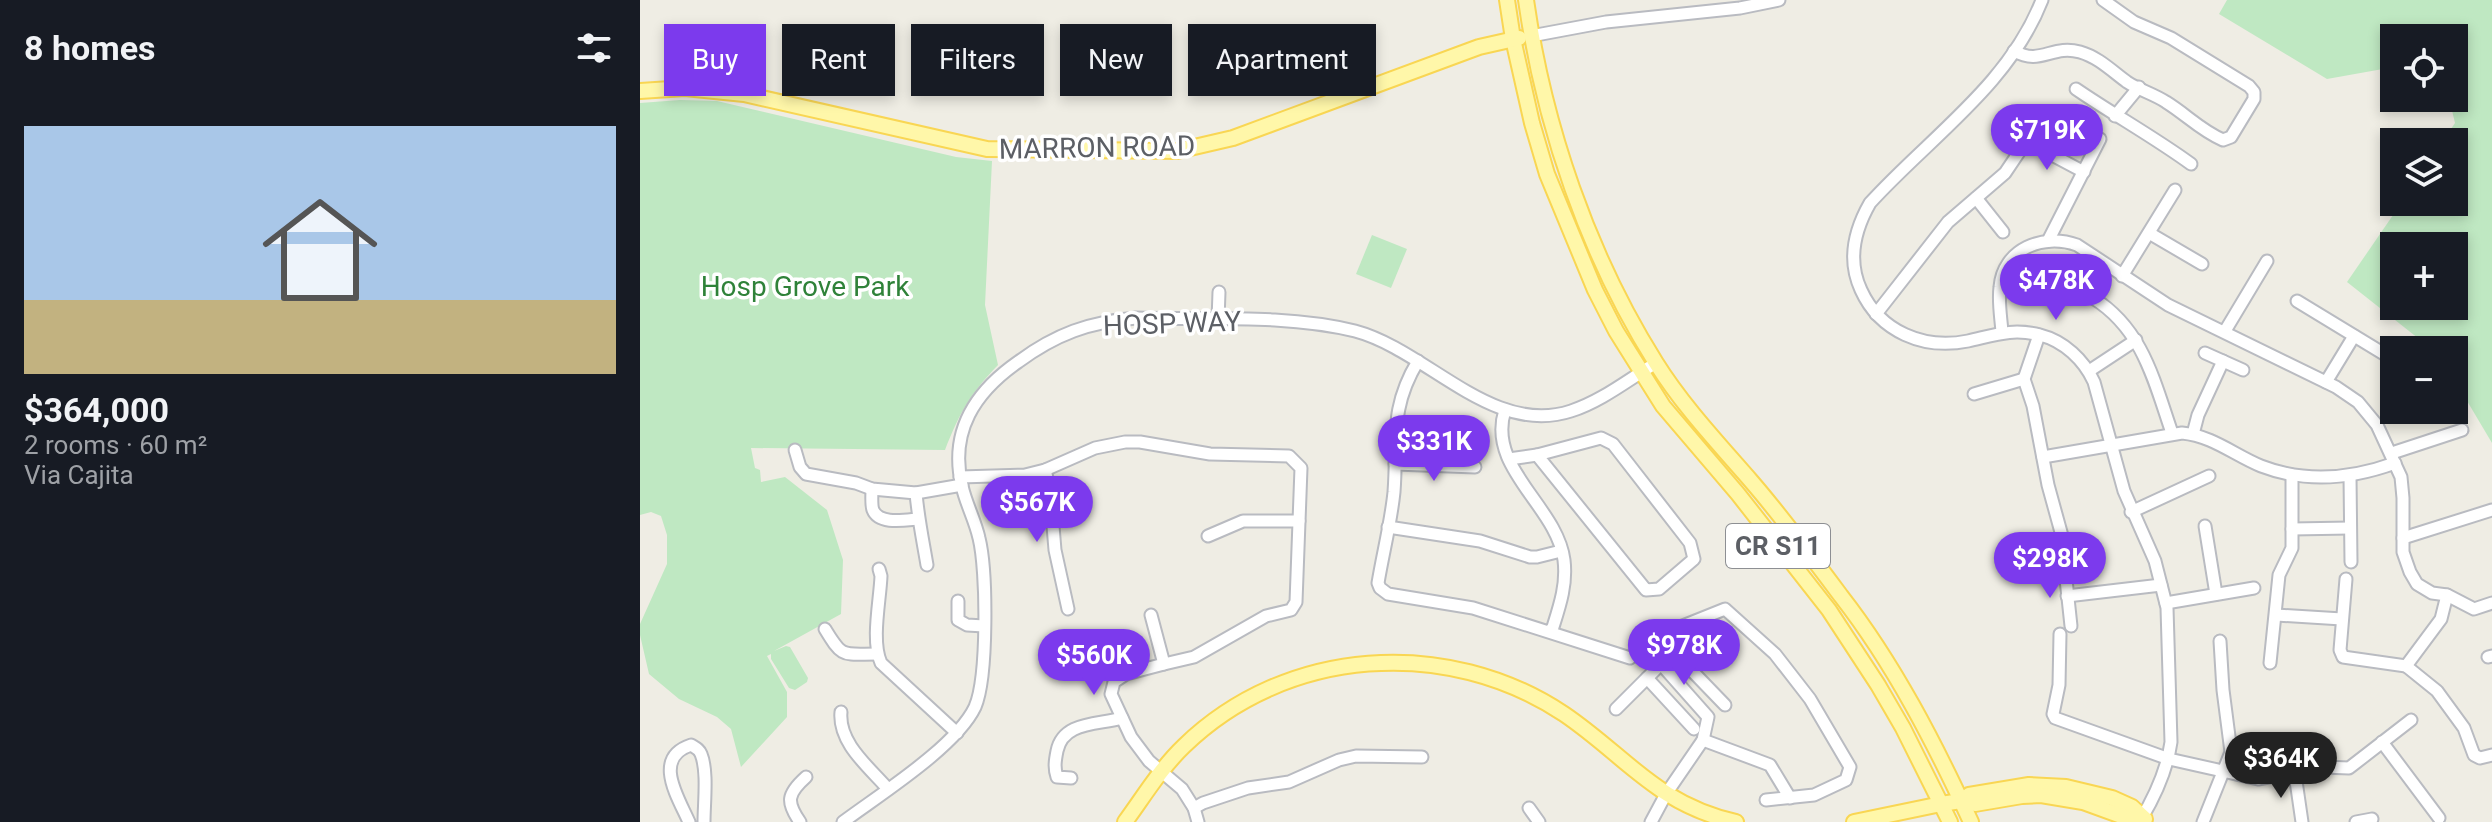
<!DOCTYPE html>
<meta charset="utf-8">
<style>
:root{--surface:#171b24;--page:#20242c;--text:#f1f3f6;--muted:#9ea1a6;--line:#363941;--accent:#7c3aed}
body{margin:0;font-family:Roboto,sans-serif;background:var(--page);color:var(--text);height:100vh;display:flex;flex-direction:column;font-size:30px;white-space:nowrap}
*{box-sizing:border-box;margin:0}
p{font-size:26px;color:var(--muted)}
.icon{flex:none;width:44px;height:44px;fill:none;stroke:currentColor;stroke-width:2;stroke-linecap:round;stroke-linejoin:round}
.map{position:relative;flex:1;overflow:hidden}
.panel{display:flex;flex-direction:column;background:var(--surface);width:640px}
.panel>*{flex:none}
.guide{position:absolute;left:24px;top:24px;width:760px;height:72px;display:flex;gap:16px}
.controls{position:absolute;left:1740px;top:24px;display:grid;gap:16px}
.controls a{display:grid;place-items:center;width:88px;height:88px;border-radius:0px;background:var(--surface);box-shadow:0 4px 12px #0003;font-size:40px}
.price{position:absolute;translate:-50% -68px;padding:0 18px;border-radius:28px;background:var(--accent);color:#fff;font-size:26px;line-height:52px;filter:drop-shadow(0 2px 4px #0008)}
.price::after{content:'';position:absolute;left:50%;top:48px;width:24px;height:18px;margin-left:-12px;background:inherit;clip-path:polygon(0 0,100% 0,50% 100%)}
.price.active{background:#222;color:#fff}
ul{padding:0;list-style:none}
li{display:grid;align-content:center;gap:16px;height:424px;padding:0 24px}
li+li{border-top:2px solid var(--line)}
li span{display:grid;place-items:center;height:248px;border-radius:0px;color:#555}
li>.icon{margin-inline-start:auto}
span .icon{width:144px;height:144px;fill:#fffc;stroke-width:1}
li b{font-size:34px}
h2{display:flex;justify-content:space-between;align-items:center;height:96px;padding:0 24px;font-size:34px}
.pill{padding:0 28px;border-radius:0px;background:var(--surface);box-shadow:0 4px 12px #0003;font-size:28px;line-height:72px}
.pill.active{background:var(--accent);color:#fff}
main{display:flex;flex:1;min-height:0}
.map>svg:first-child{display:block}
</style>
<main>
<section class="panel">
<h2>8 homes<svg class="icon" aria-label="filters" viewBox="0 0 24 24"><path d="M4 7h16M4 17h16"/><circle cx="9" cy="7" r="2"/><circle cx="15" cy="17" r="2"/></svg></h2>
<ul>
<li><span style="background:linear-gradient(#a9c7e8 70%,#c2b280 0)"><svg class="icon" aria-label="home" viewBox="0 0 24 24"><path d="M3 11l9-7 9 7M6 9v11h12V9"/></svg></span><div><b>$364,000</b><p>2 rooms · 60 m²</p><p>Via Cajita</p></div></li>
</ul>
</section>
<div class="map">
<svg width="1852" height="822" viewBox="0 0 1852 822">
<rect width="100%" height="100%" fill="#efede4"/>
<g fill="#bfe8c2" fill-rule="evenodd">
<path d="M1587 0H1852V443L1814 379V350H1793L1707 282 1762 202H1814V142H1802L1815 123 1809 98H1814V38H1754V67L1687 79 1579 14ZM1814 246V306H1754V246Z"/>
<path d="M40 100 77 101 316 157 352 161 345 305 358 365C330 394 320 412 305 450L111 448 115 468 120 470 121 482 145 477 187 510 203 560 201 614 134 651 146 646 150 647 168 678 167 682 155 690 149 688 131 659V654L127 656 147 692V717L101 767 91 729 77 717 39 699 9 674 0 635V624L27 564V535L21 516 11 512 0 515V103Z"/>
<path d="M732 235 767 249 751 288 716 274Z"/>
</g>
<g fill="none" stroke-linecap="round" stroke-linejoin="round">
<defs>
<g id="minor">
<path d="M1402 0C1369 85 1289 138 1230 203 1214 231 1207 260 1221 290 1240 332 1284 350 1328 341 1355 335 1372 328 1400 335 1424 341 1444 360 1454 382L1484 491 1515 561 1527 608 1531 742C1527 770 1514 798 1500 821"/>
<path d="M891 36 966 22 1100 8 1139 0"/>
<path d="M1374 51C1401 66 1412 44 1440 52 1458 57 1472 71 1487 82 1499 90 1514 94 1526 102 1547 115 1560 130 1583 140L1591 137 1614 99V92L1609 86 1531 38 1494 22 1463 0"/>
<path d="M1436 89C1474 115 1514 137 1551 164"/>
<path d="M1475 116 1499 87"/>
<path d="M1386 141 1444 172"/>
<path d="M1336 198 1363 232"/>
<path d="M1509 233 1562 264"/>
<path d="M1409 239 1460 139"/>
<path d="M1391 269C1411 278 1434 286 1453 298 1503 329 1514 381 1532 433"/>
<path d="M1482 276 1535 190"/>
<path d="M1657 301 1754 360"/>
<path d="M1236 314 1308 222 1365 173 1398 124"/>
<path d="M578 320 579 292"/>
<path d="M1585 331 1627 261"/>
<path d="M1362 332C1361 318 1358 302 1360 287 1363 249 1403 233 1437 245L1528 305 1696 387 1718 402 1737 425 1761 477 1763 498V552L1770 572 1777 584 1792 593 1807 595 1834 609 1852 603"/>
<path d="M1399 335 1384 379 1393 406 1408 485 1427 554"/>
<path d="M1565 353 1603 370"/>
<path d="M778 361C749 409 758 439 754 492 751 522 743 553 738 583L740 588 748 594 833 608 990 658"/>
<path d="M1449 371 1496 340"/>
<path d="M1686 382 1714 336"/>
<path d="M1334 394 1384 379"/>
<path d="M865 410C846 468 917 506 924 560 927 584 920 605 913 627L910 631"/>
<path d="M1553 434 1558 415 1583 361"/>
<path d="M961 438 973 444 1050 543 1054 559 1019 589 1006 590 897 455Z"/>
<path d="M155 450 160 467 166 474 216 483 232 489 276 493 322 485"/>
<path d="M1752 453 1822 430"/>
<path d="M1403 457 1542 433C1573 436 1594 455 1621 466 1665 483 1711 479 1755 463"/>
<path d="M869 459 897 455"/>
<path d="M755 464 835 467"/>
<path d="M405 470 410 490 415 550 428 609"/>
<path d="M1710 476 1711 562"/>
<path d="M320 477 385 475 405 470 455 448 485 442H500L570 454 649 456 661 468 656 602 651 610 626 616 554 657 524 664"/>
<path d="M232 489C232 495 231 505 233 510 239 525 265 520 278 519"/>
<path d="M276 493C278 518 283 541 287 565"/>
<path d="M1491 512 1569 476"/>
<path d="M1565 526 1576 594"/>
<path d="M748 527 840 541 890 557H897L921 551"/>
<path d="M1652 529 1710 528"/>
<path d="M568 536 603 521H659"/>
<path d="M1763 538 1852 510"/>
<path d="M239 569 241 576C240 601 231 641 241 663L317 733"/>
<path d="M1425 570 1431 626"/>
<path d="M1706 579 1700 650 1703 657 1766 666"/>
<path d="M1427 596 1521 585"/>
<path d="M318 601V620L327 625 344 626"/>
<path d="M1526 603 1614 588"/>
<path d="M511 615 524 664 486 674 474 682 471 694 491 737 509 761 542 789 554 808 558 822"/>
<path d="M1636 615 1702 619"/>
<path d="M185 629C203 659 203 654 237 654"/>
<path d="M1420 634 1419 685 1413 714 1415 718 1529 759 1618 779 1683 767 1709 768 1771 720"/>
<path d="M1028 646 1085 705"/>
<path d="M1848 657 1852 656"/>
<path d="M1630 663 1639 575 1652 548V475"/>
<path d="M1021 664 1068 717 1063 740"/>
<path d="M1766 666 1797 691 1824 728 1834 755 1840 758 1852 755"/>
<path d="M1766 666 1801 619 1807 595"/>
<path d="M1007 678 1054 729"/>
<path d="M976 709 1021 664 1035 629 1085 609 1135 654 1170 699 1210 767 1206 780 1174 795 1126 800"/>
<path d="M201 712C198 743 229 767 248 789"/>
<path d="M1742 742 1799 818"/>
<path d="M1655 774 1662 822"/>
<path d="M431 778 417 777C414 768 415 761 417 751 423 721 458 725 482 718"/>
<path d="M554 808 563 803 608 788 649 782 699 760 716 756 782 757"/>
<path d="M889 808 899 822"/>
<path d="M49 822C38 797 12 758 51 745 56 748 59 749 61 754 68 771 64 803 64 822"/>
<path d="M160 822C146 802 147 794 166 777"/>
<path d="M203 822C239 795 316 747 335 707 348 677 347 570 339 538 335 520 326 504 322 486 309 431 335 392 378 362 416 334 449 322 496 318 566 320 646 314 715 331 787 350 852 437 931 411 962 401 989 379 1016 363"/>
<path d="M1011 822 1026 794 1063 740 1130 765 1150 798"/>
<path d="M1563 822 1591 752 1583 690 1580 641"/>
<path d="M1716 822 1732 819"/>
</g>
<g id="major">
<path d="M867 0 873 39 892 123 907 174 955 290 976 331 1023 406 1098 494 1189 610 1238 685 1263 728 1310 822"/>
<path d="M886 0C904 126 948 255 1016 363 1043 406 1078 443 1111 481 1143 518 1172 557 1201 596 1254 664 1295 744 1331 822"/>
<path d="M0 91 45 88 104 94 347 149 537 151 593 138 839 47 879 38"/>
<path d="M1321 801 1329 795 1389 785 1426 787 1472 798 1492 807 1505 819"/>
<path d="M485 822C504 796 521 768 544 746 646 647 807 636 924 714 986 756 1016 804 1096 822"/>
<path d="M1214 822 1301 804 1321 801 1335 804 1382 796 1401 795 1443 802 1487 818H1502"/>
</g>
</defs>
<use href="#minor" stroke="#b9bbc1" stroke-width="15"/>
<use href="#major" stroke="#f9d653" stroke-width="18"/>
<use href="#minor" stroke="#fff" stroke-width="11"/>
<use href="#major" stroke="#fff7a9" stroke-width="14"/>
</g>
<g text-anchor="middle" stroke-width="7" stroke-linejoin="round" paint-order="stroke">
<rect fill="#fff" stroke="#8d8f93" stroke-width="2" x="1086" y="524" width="104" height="44" rx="6"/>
<g font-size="26" font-weight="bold" fill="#5c5f65">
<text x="1138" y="555">CR S11</text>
</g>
<g font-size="28" fill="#5c5f65" stroke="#fff">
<text transform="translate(457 147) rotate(-1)" y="10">MARRON ROAD</text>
<text transform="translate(532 323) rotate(-2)" y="10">HOSP WAY</text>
</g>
<g font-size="28" fill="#2f8239" stroke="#fff">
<text x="165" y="296">Hosp Grove Park</text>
</g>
</g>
</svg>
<div class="controls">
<a><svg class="icon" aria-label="locate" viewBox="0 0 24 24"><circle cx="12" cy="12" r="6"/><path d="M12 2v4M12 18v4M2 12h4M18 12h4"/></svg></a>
<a><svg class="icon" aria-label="layers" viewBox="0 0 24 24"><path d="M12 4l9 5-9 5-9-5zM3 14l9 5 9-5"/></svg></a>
<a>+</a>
<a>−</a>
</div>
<b class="price" style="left:1407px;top:172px">$719K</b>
<b class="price" style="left:1416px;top:322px">$478K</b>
<b class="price" style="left:794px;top:483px">$331K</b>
<b class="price" style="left:397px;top:544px">$567K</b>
<b class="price" style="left:1410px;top:600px">$298K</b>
<b class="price" style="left:1044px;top:687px">$978K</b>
<b class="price" style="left:454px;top:697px">$560K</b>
<b class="price active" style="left:1641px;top:800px">$364K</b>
<div class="guide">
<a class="pill active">Buy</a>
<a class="pill">Rent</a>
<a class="pill">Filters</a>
<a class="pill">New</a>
<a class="pill">Apartment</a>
</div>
</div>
</main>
